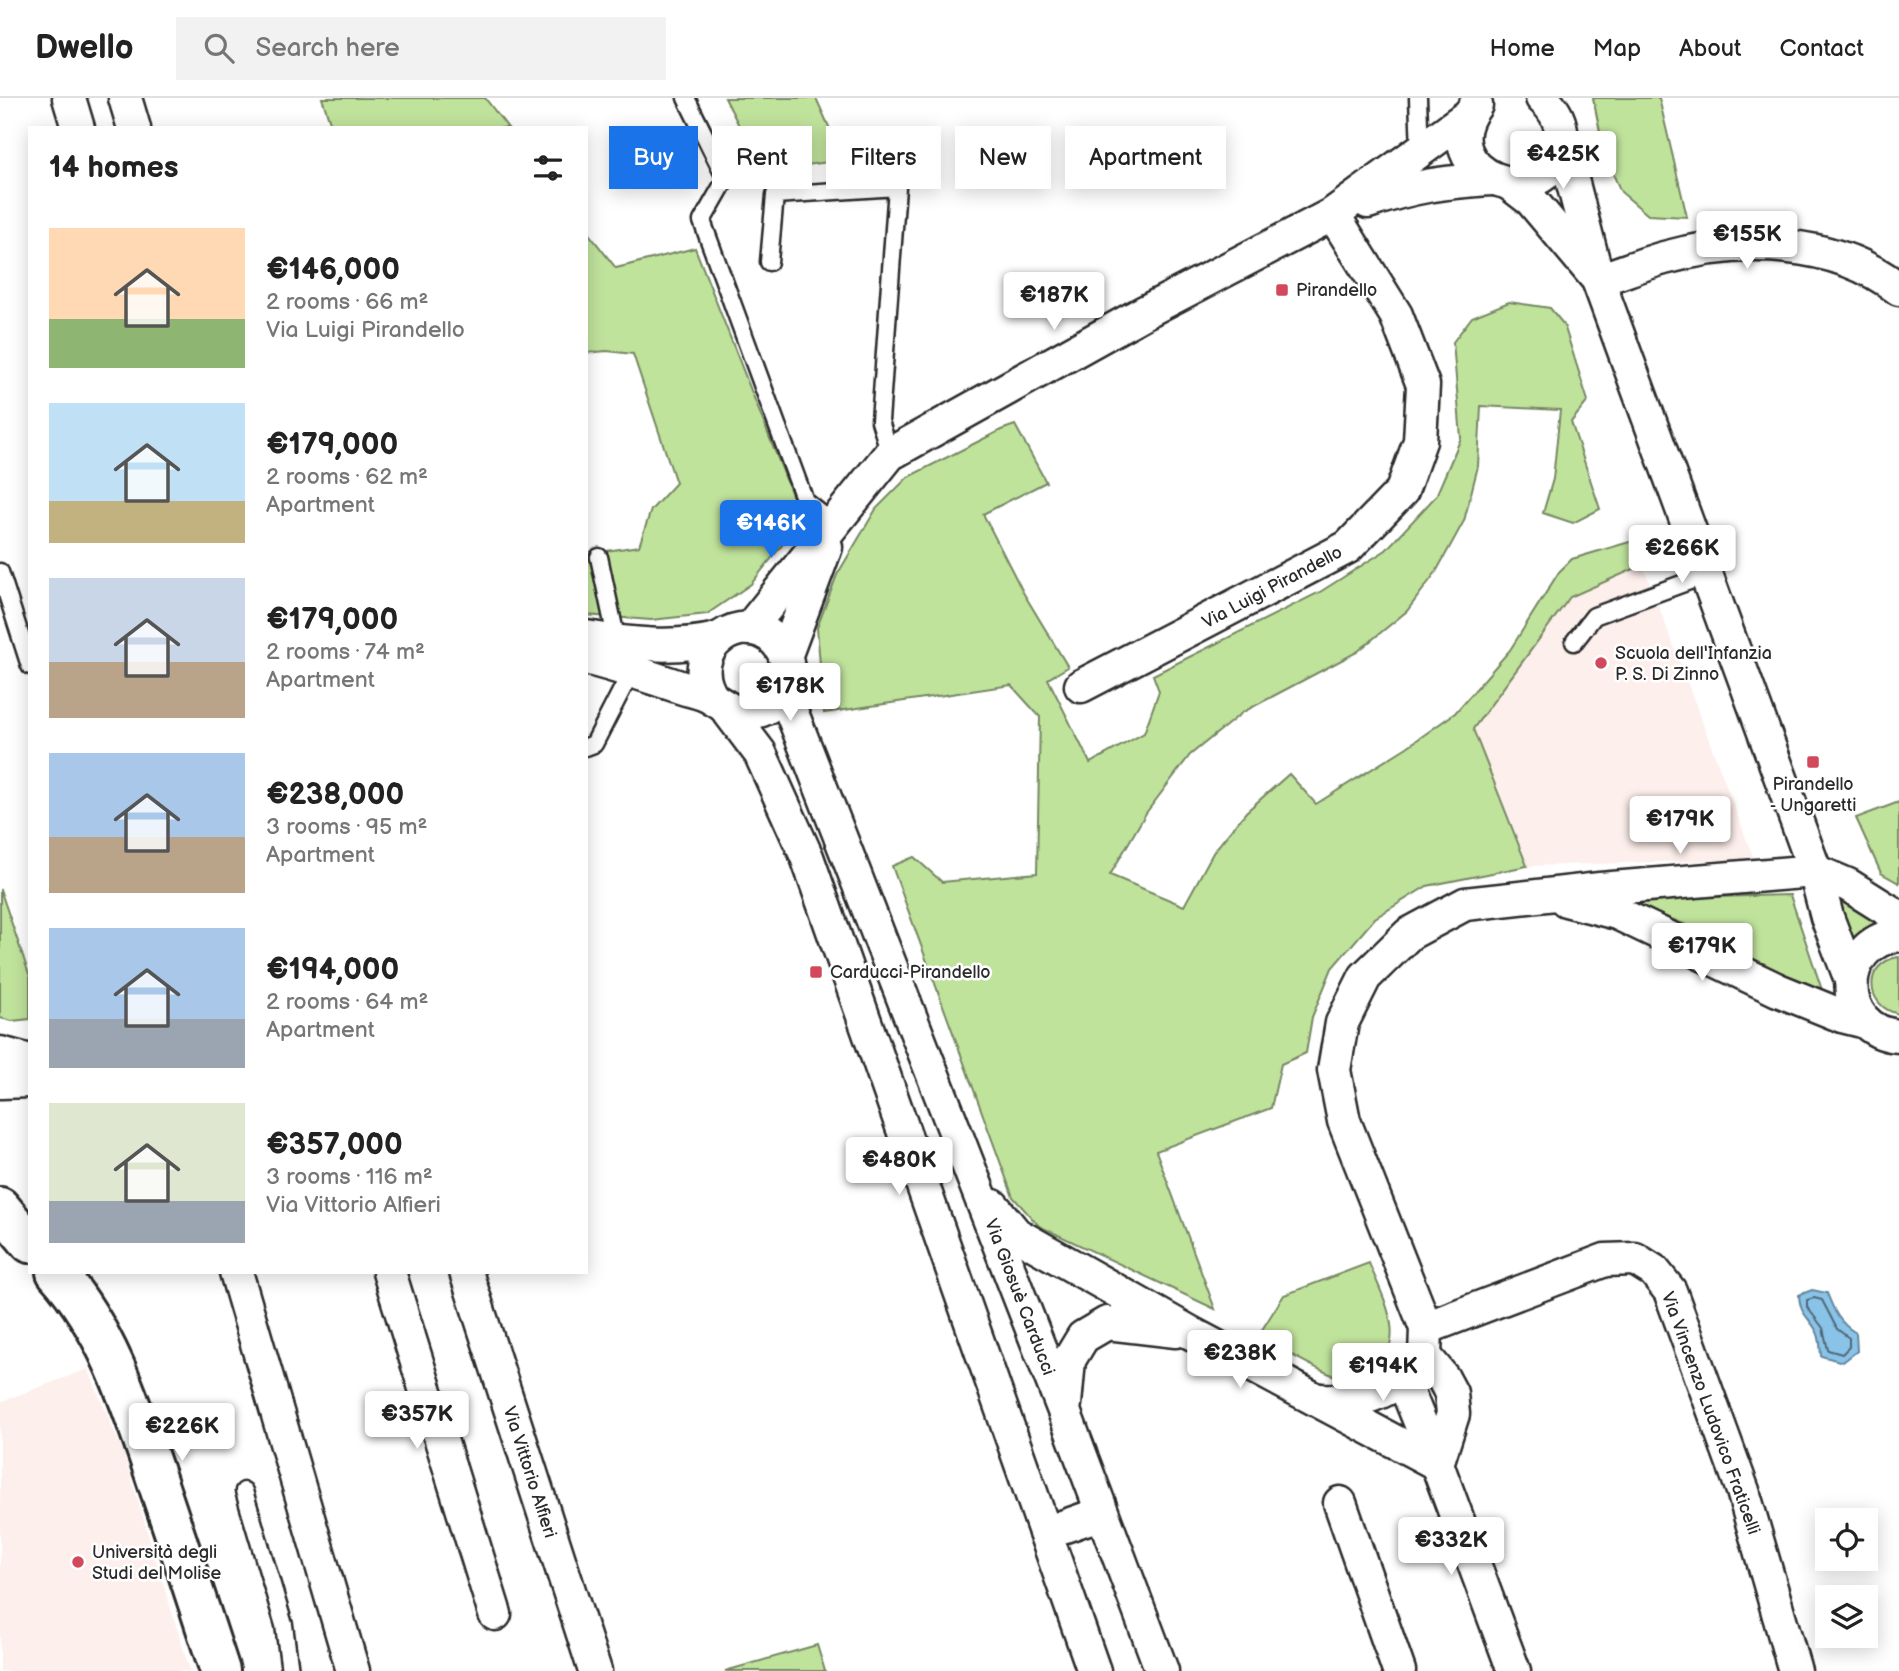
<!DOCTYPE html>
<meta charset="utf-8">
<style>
:root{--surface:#fff;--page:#f2f2f2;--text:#222;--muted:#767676;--line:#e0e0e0;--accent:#1a73e8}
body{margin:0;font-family:"Balsamiq Sans",sans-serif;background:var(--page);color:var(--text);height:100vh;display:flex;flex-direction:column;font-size:26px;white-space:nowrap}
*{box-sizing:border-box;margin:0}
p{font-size:23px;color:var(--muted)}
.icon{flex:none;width:38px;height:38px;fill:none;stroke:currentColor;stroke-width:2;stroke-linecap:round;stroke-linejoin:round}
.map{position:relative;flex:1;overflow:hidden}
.drawer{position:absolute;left:28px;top:28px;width:560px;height:1148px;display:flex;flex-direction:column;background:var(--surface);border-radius:0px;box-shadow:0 4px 18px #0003}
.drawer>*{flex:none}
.guide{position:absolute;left:609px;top:28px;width:665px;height:63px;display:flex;gap:14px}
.fabs{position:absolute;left:1815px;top:1410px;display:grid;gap:14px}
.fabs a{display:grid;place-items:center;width:63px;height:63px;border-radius:0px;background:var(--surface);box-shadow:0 4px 18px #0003;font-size:35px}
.price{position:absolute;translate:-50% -60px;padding:0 16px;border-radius:7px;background:#fff;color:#222;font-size:23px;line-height:46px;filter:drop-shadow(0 2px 4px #0008)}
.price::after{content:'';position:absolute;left:50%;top:42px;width:21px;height:16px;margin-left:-10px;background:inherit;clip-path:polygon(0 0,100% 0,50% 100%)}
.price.active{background:var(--accent);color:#fff}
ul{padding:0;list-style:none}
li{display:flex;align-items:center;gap:21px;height:175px;padding:0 21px}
li span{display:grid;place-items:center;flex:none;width:196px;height:140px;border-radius:0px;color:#555}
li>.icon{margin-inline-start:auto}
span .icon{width:84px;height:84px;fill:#fffc;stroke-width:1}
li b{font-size:30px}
h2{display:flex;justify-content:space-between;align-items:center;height:84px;padding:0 21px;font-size:30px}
.tag{padding:0 24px;border-radius:0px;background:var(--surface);box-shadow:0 4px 18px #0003;font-size:24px;line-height:63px}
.tag.active{background:var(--accent);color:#fff}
header{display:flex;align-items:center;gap:42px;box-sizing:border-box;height:98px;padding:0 35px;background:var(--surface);border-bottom:2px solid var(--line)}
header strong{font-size:33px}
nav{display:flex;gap:38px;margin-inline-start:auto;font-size:24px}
.search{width:490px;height:63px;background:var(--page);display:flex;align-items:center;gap:18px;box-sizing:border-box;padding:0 24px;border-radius:0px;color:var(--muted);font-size:26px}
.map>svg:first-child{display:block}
</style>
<header>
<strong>Dwello</strong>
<div class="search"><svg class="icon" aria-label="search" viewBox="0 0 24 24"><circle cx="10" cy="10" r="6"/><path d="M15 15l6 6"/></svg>Search here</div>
<nav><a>Home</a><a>Map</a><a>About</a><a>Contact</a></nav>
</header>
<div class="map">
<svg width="1899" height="1573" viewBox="0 0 1899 1573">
<rect width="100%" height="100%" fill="#fff"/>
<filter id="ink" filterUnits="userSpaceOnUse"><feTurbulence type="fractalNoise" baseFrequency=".0143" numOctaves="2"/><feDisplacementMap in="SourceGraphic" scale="14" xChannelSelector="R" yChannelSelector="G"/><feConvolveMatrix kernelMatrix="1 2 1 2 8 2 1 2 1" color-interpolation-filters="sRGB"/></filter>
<g filter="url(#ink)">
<g fill="#fdefeb">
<path d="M1643 467 1754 761 1527 768 1473 631 1570 499Z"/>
<path d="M88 1271 123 1354 190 1573H0V1304Z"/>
</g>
<g fill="#c0e39c" stroke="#768764" stroke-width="2">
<path d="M322 0H485L508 30H332Z"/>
<path d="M725 0H816L844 62 762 73Z"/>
<path d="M1593 0H1659L1687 119 1648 117 1621 94 1605 58Z"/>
<path d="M586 132 616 170 695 150 802 422 751 486 707 516 651 522 586 517V456L639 448 651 412 676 385 633 256 607 253 586 255Z"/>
<path d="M1509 204 1550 210 1564 227 1588 303 1571 324 1600 411 1573 425 1543 415 1553 381 1560 312 1481 308 1478 368 1464 423 1436 474 1407 513 1357 554 1243 614 1190 657 1146 715 1110 777 1184 808 1214 753 1246 714 1289 676 1316 706 1407 649 1455 615 1510 552 1559 474 1572 461 1633 443 1643 467 1570 499 1473 631 1527 768 1427 788 1375 820 1332 870 1312 919 1306 955 1281 966 1271 1010 1156 1053 1215 1211 1039 1128 1013 1099 892 768 914 759 942 784 1037 775 1040 619 1011 587 824 615 817 530 837 477 876 411 908 379 1001 332 1015 327 1046 384 983 416 1024 496 1068 569 1048 581 1090 665 1144 635 1159 593 1153 577 1320 494 1386 452 1436 398 1461 340 1453 244 1472 219Z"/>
<path d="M1899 704V785L1881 775 1856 720Z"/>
<path d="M0 791 30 879V921L12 923 0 920Z"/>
<path d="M1833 796 1889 828 1854 850Z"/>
<path d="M1790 797 1822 892H1810L1684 826 1637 808 1641 801Z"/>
<path d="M1899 859V916C1864 909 1863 864 1899 859Z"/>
<path d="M1369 1165C1383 1200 1411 1246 1371 1272 1359 1280 1343 1282 1330 1276 1305 1266 1281 1250 1258 1238L1284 1197Z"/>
<path d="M817 1547 825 1573H725Z"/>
</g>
<path fill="#89c3e8" stroke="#63869c" stroke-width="2" d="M1812 1192 1827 1195C1834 1213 1839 1225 1856 1235L1857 1253 1843 1264 1821 1258C1820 1250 1821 1242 1817 1234 1809 1218 1800 1218 1799 1197Z"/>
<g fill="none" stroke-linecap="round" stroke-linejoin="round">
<path stroke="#516877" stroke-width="2" d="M1814 1200 1822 1202 1837 1231 1849 1240V1249L1842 1256 1828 1252 1823 1230 1807 1209V1202Z"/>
<defs>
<g id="lane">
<path d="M686 0 726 81 702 123 805 403 834 426"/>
<path d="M1418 0 1420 54"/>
<path d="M769 164 775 97 897 89 880 323 890 356"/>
<path d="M599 459 617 544"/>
<path d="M0 474 30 568"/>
<path d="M1574 544 1594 518 1706 477"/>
<path d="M586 649 594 646 632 572"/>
<path d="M244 1393 284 1527 290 1573"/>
</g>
<g id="street">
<path d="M69 0 78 30"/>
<path d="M125 0 134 30"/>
<path d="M1476 7C1424 75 1551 124 1561 43 1563 26 1555 11 1542 0"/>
<path d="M1561 39 1598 182 1815 773 1827 819 1851 882"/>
<path d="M1510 86 1531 102 1594 177"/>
<path d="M1368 104C1413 88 1444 84 1492 81"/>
<path d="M1598 182C1620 175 1642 166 1664 160 1741 139 1834 140 1899 191"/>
<path d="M749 531 890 356 1143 215 1333 116 1469 17"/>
<path d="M586 539C628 546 675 551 717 541"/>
<path d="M785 559 826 449"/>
<path d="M586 560C619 569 651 579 683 590 692 593 705 595 713 601 724 607 732 615 746 615 763 615 777 605 784 590 790 577 789 562 781 550 750 503 678 549 713 601"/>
<path d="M1081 588 1348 449 1402 393 1420 343 1423 287 1396 217 1333 116"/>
<path d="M783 592 1064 1313 1162 1573"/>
<path d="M726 610 760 655 807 759 1094 1573"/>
<path d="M1566 802 1617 815 1778 892 1842 918 1866 924"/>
<path d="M1899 837C1835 844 1836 934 1899 938"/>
<path d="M0 955 30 963"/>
<path d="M0 984 30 983"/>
<path d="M993 1108 1016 1136 1191 1235 1437 1366"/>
<path d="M236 1174 353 1573"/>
<path d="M389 1174 495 1516"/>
<path d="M466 1174 595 1573"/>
<path d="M1426 1230 1605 1162 1635 1161 1654 1173 1670 1193 1743 1393 1795 1573"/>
<path d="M1425 1258 1403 1282 1437 1366 1514 1573"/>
<path d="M1319 1302C1357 1303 1370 1302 1403 1282"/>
<path d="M1065 1306 1069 1262 1083 1239 1107 1225 1176 1233"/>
<path d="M1437 1366 1453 1316 1451 1295 1443 1280 1425 1258 1426 1230 1344 1023 1334 972 1342 925 1365 879 1409 836 1465 806 1600 791 1815 773 1848 787 1899 819"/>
<path d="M1340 1405 1399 1573"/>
<path d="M1045 1435 1102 1415"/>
</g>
<g id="secondary">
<path d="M0 1109 30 1145"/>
<path d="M56 1174C111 1235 135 1319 161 1395 181 1454 201 1514 220 1573"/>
</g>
</defs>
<use href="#lane" stroke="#2b2b2b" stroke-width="21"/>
<use href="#street" stroke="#2b2b2b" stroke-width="37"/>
<use href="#secondary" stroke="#2b2b2b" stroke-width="44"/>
<use href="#lane" stroke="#fff" stroke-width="16"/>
<use href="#street" stroke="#fff" stroke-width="32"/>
<use href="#secondary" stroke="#fff" stroke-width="38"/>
</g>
</g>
<g fill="#d1495b" stroke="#fff" stroke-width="2.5">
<rect x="1275" y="185" width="14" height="14" rx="3.5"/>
<circle cx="1601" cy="565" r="7"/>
<rect x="1806" y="657" width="14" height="14" rx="3.5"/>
<rect x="809" y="867" width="14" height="14" rx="3.5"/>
<circle cx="78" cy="1464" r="7"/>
</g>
<g text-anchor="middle" stroke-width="5" stroke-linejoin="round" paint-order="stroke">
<g font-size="18" fill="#2b2b2b" stroke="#fff" text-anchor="start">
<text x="1296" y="198">Pirandello</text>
<text x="1615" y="561">Scuola dell'Infanzia<tspan x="1615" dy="21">P. S. Di Zinno</tspan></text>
<text x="1813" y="692" text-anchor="middle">Pirandello<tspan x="1813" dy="21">- Ungaretti</tspan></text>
<text x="830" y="880">Carducci-Pirandello</text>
<text x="92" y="1460">Università degli<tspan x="92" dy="21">Studi del Molise</tspan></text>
</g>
<g font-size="18" fill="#2b2b2b" stroke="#fff">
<text transform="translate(1272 489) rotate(-28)" y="6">Via Luigi Pirandello</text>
<text transform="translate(1020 1199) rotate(69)" y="6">Via Giosuè Carducci</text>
<text transform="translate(1711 1315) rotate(70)" y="6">Via Vincenzo Ludovico Fraticelli</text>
<text transform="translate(530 1374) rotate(72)" y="6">Via Vittorio Alfieri</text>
</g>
</g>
</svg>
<div class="fabs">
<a><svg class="icon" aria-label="locate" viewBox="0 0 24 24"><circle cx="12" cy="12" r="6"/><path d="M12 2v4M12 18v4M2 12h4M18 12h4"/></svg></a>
<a><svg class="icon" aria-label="layers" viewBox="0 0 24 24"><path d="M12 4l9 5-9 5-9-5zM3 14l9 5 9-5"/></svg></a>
</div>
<b class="price" style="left:1563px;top:93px">€425K</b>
<b class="price" style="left:1747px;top:173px">€155K</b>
<b class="price" style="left:1054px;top:234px">€187K</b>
<b class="price active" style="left:771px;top:462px">€146K</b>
<b class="price" style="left:1682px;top:487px">€266K</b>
<b class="price" style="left:790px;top:625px">€178K</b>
<b class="price" style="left:1680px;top:758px">€179K</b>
<b class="price" style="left:1702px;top:885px">€179K</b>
<b class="price" style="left:899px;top:1099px">€480K</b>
<b class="price" style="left:1240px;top:1292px">€238K</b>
<b class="price" style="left:1383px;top:1305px">€194K</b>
<b class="price" style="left:417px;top:1353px">€357K</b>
<b class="price" style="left:182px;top:1365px">€226K</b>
<b class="price" style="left:1451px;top:1479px">€332K</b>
<div class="guide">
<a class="tag active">Buy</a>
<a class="tag">Rent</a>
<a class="tag">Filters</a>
<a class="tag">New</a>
<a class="tag">Apartment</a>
</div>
<section class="drawer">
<h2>14 homes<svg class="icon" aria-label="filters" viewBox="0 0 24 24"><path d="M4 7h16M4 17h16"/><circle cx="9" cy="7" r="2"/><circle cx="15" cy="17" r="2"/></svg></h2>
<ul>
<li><span style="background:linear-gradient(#ffd9b3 65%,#8fb573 0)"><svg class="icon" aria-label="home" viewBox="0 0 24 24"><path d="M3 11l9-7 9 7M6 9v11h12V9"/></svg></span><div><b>€146,000</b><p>2 rooms · 66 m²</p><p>Via Luigi Pirandello</p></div></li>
<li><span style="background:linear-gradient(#bfe0f5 70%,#c2b280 0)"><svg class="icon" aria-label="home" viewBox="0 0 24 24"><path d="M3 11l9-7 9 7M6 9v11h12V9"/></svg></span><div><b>€179,000</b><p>2 rooms · 62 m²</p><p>Apartment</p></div></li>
<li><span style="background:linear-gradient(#c9d6e8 60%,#b9a48a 0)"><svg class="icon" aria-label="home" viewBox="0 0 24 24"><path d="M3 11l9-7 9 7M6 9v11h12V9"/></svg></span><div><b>€179,000</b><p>2 rooms · 74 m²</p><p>Apartment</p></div></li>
<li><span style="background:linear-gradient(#a9c7e8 60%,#b9a48a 0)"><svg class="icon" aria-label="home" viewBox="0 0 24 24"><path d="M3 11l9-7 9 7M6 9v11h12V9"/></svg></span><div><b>€238,000</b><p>3 rooms · 95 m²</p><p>Apartment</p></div></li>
<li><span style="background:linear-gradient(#a9c7e8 65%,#9aa5b1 0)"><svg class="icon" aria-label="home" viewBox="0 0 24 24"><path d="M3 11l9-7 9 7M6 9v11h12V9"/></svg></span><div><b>€194,000</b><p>2 rooms · 64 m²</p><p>Apartment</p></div></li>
<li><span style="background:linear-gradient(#dfe7d0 70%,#9aa5b1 0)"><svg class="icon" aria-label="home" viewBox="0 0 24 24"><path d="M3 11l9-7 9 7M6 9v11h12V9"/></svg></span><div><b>€357,000</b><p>3 rooms · 116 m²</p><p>Via Vittorio Alfieri</p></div></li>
</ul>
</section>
</div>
